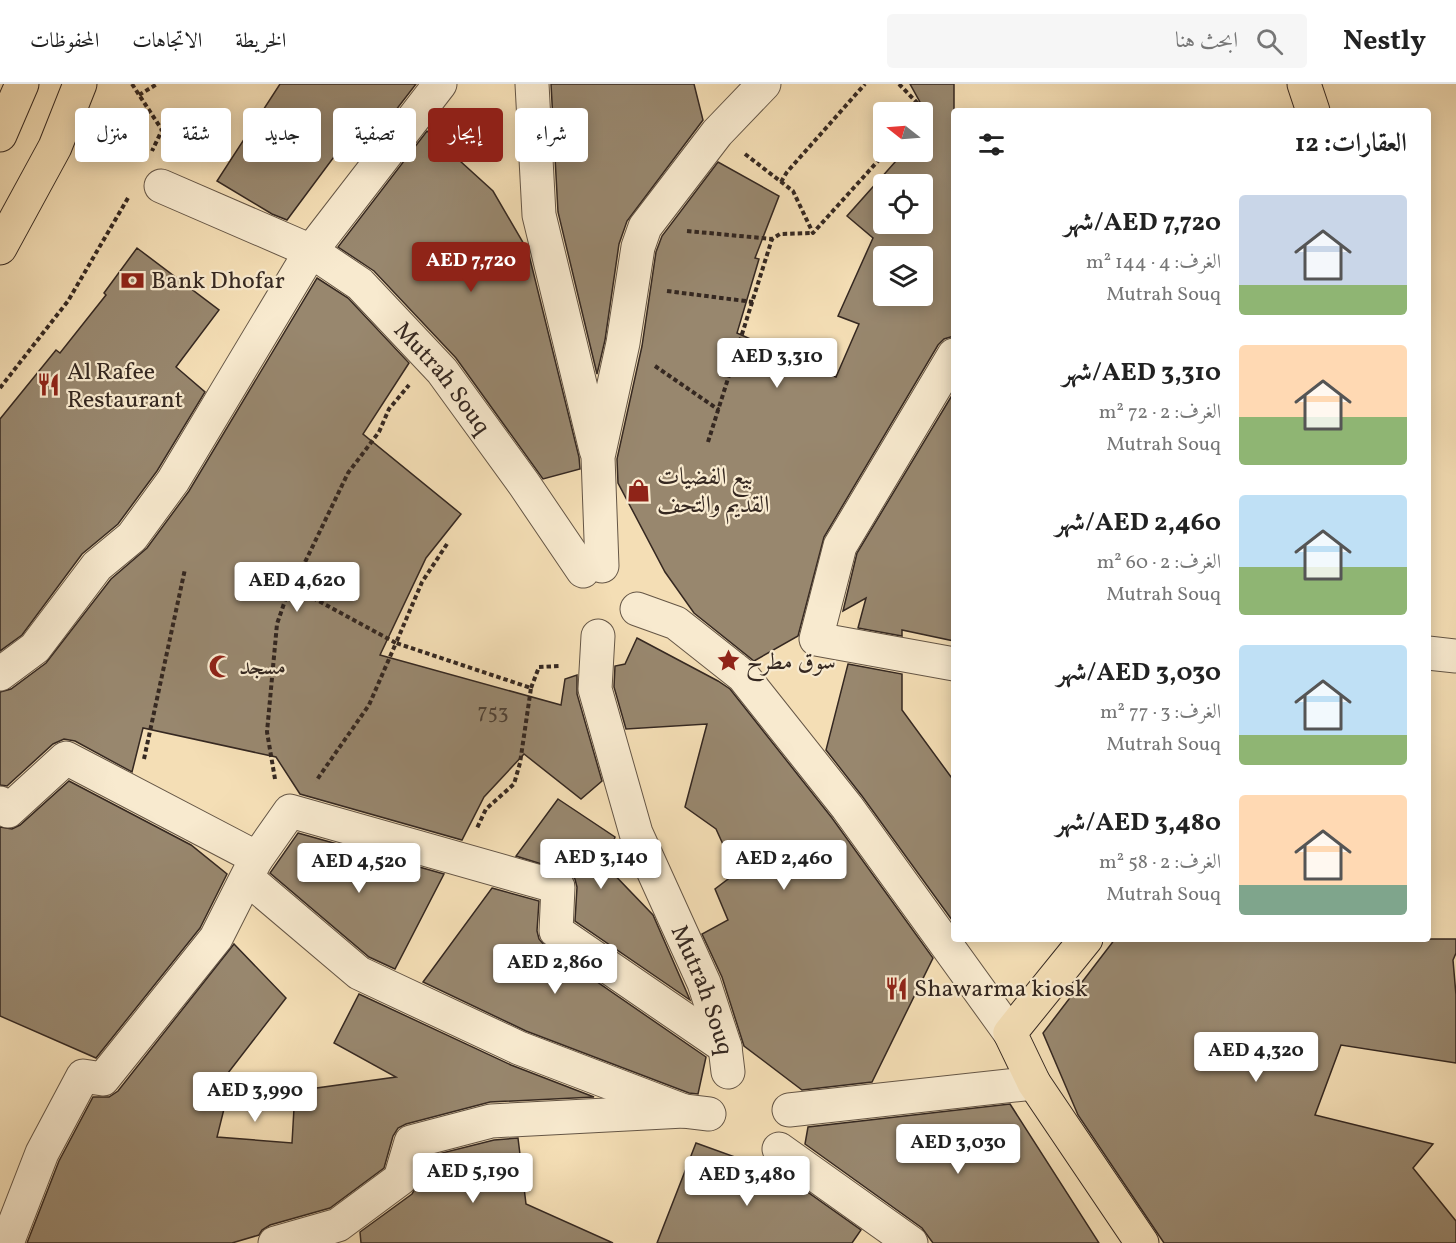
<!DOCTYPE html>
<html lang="ar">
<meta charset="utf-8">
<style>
:root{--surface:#fff;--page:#f6f6f6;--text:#222;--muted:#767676;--line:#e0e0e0;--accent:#8f2418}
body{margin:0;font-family:Vollkorn,Amiri,serif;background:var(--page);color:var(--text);direction:rtl;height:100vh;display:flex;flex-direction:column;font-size:22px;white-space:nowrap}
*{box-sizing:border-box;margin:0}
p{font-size:20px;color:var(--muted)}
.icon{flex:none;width:33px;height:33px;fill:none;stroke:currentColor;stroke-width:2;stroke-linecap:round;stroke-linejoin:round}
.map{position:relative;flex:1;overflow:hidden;direction:ltr}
.side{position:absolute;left:951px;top:24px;width:480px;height:834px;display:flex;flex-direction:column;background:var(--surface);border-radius:6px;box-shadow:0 3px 15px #0003;direction:rtl}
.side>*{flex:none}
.guide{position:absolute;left:18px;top:24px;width:570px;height:54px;direction:rtl;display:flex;gap:12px}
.needle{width:39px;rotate:287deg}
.tools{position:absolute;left:873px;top:18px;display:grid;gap:12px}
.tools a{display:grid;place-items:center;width:60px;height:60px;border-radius:6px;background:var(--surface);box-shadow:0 3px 15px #0003;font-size:30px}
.price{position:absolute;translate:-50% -51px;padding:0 14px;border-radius:6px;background:#fff;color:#222;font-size:20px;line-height:39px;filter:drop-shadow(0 2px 3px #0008)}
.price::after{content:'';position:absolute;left:50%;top:36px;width:18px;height:14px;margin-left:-9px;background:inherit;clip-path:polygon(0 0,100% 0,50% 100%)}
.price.on{background:var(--accent);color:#fff}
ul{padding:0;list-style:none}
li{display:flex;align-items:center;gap:18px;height:150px;padding:0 24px}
li span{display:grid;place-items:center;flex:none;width:168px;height:120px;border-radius:6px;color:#555}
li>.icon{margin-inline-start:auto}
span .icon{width:72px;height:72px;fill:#fffc;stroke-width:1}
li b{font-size:26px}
h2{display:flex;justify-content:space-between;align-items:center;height:72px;padding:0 24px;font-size:26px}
.tag{padding:0 21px;border-radius:6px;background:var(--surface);box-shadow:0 3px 15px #0003;font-size:21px;line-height:54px}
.tag.on{background:var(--accent);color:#fff}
header{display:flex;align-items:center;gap:36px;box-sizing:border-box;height:84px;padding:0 30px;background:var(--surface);border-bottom:2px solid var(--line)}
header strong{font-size:28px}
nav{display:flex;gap:33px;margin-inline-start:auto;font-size:21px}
.search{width:420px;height:54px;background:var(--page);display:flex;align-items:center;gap:15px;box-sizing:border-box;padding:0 21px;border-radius:6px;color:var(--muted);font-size:22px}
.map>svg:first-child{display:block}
</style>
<header>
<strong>Nestly</strong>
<div class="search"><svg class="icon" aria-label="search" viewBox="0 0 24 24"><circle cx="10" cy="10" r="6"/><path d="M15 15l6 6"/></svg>ابحث هنا</div>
<nav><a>الخريطة</a><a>الاتجاهات</a><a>المحفوظات</a></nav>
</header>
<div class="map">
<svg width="1456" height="1159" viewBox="0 0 1456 1159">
<rect width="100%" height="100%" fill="#f4deb5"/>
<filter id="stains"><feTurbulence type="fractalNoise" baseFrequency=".00333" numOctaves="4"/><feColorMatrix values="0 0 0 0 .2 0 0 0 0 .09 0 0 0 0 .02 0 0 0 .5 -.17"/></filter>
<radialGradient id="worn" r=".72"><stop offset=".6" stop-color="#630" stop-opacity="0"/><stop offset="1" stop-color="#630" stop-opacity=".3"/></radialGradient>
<g fill="#98876e" stroke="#352821" stroke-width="1.5" fill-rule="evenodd">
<path d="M280 0H416L362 70 345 58 287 136 272 130 217 97Z"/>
<path d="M551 0H694L703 36 627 137 619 160 605 256 597 290 558 128Z"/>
<path d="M910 0H954V252L944 255 938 261 824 453 798 552 754 577 694 529 665 488 618 399 617 375 642 262 656 168 662 152 718 78 779 112 755 174 759 175 737 249 836 293 859 240 838 232 873 154 847 132 904 68H922V47L931 38ZM884 100H922V140H884ZM884 172H922V212H884Z"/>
<path d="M427 47 493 107 528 167 579 373 580 385 543 395 456 274 374 187 338 163Z"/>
<path d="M137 164 219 226 176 283 205 308 157 387 118 440 82 470 22 551 0 567V335L56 266 60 269 106 211 104 209Z"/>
<path d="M317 194 348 214 409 279 363 350 461 430 426 474 380 571 561 621 565 595 577 591V610L602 697 581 715 524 670 484 713 462 756 300 710 276 673 143 644 132 688 75 657 64 655 53 660 7 702 0 701V608L11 605 46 579 111 495 147 464 189 407Z"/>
<path d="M954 308V557L902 546V552L858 544 866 514 843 527 857 469Z"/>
<path d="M637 554 718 597 730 605 832 734 933 874 872 998 802 1006 744 962 722 893 702 850 728 836 715 805 736 789 716 745 685 723 707 640 626 645 614 603 615 582 625 580Z"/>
<path d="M848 580 902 590V626L954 697V831L952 836 862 712 826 666Z"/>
<path d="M69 697 191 761 227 790 200 844 96 974 0 932V743L12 745 20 741Z"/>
<path d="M558 715 615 753 605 781 653 831 690 916 575 837 577 803 575 795 570 789 516 772Z"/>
<path d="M298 749 444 790 395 885 369 873 270 789Z"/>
<path d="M492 804 539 817 537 847 539 855 545 862 706 973 698 1010 689 1009 526 947 423 898Z"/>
<path d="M1115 855H1456V869L1453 876 1456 911V979L1341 961 1315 1031 1433 1060 1413 1084 1456 1137V1159H1164L1078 1031 1043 949Z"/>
<path d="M234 860 286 914 204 1020 226 1017 217 1053 292 1059 295 1007 396 993 334 959 359 910 511 981 594 1013 490 1018 406 1040 398 1044 393 1052 384 1084 330 1124 270 1141 262 1146 259 1151 232 1159H27L59 1077 93 1013H109L118 1007Z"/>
<path d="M1010 1020 1099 1159H933L922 1144 805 1060 808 1043Z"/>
<path d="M518 1054 526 1120 613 1159H361L360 1148 412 1110 418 1100 426 1073 494 1056Z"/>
<path d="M696 1059 782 1090 861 1146 852 1159H657Z"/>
</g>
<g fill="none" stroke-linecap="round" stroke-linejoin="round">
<defs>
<g id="minor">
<path d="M532 0 539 131 596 366"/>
<path id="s1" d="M161 102 311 167 360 200 442 287 524 400 583 487"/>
<path d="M954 271 840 462 816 555 954 580"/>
<path d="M602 482 598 373 623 259 638 163 645 143 717 49 764 0"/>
<path d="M637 525 676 539 743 592 847 723 1010 949"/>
<path id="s2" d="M598 552 595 605 636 749 704 899 725 963 728 988"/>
<path d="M1428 569 1456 572"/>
<path d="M0 590 35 564 97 482 132 453 173 397 311 167 440 0"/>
<path d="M0 719 8 727 66 674 257 774 290 727 558 803 556 847 725 963"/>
<path d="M247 794 359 889 519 964 684 1027"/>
<path d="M789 1026 1034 999"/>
<path d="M779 1065 911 1159"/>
<path d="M7 1159 42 1069 83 992 103 995 216 854 256 775"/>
<path d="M275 1159 338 1141 400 1095 411 1058 491 1037 684 1027 709 1030"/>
</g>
<g id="major">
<path d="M1304 0 1313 27"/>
<path d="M0 51 22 0"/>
<path d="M0 164 55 63 80 0"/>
<path d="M1086 855 1010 949 1034 999 1142 1159"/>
</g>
</defs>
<use href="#minor" stroke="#655646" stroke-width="35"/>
<use href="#major" stroke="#352821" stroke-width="35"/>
<g stroke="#352821" stroke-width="4" stroke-dasharray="4.5 3" stroke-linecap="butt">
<path d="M132 0 162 46 152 67"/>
<path d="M899 0 924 26 922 28"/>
<path d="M139 11 157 0"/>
<path d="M745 70 793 107 813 149 886 68"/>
<path d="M781 98 787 88 865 0"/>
<path d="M687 147 772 155 780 150 813 149"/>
<path d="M667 207 753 218"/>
<path d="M655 282 719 326"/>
<path d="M0 304 68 217 128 114"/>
<path d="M708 358 772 155"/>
<path d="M447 460 422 498 396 559 531 604 520 679 514 700 486 725 477 744"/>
<path d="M293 503 396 559 369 621 316 697"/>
<path d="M531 604 539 583 559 582"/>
<path d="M144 675 185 485"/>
<path d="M275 695 267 648 277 540 288 508 293 503 348 389 379 348 389 325 409 301"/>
</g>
<use href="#minor" stroke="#f8eacf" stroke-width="33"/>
<use href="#major" stroke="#f4deb5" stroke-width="33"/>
</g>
<defs>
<symbol id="bank-bare" viewBox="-9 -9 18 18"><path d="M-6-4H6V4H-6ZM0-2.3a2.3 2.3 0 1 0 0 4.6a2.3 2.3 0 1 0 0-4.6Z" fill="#8f2418" stroke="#f8eacf" stroke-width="2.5" paint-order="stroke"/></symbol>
<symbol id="restaurant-bare" viewBox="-9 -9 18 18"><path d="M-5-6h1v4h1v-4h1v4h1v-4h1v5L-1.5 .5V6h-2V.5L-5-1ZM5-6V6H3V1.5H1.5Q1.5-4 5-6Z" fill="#8f2418" stroke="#f8eacf" stroke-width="2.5" paint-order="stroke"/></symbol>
<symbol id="shop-bare" viewBox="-9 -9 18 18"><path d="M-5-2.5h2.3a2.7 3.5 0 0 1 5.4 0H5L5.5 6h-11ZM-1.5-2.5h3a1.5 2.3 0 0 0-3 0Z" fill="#8f2418" stroke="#f8eacf" stroke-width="2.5" paint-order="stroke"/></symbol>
<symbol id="sight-bare" viewBox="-9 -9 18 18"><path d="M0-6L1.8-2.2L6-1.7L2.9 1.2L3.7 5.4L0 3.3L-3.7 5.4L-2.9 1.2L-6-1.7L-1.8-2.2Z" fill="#8f2418" stroke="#f8eacf" stroke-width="2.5" paint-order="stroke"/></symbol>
<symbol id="mosque-bare" viewBox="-9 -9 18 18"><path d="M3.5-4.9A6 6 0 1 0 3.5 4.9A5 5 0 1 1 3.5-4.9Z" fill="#8f2418" stroke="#f8eacf" stroke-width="2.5" paint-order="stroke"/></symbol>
</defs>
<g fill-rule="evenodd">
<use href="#bank-bare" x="116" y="180" width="33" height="33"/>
<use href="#restaurant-bare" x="32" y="284" width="33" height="33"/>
<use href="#shop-bare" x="622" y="390" width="33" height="33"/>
<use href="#sight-bare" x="712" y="560" width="33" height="33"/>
<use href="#mosque-bare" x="204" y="566" width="33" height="33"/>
<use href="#restaurant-bare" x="880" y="888" width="33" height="33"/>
</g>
<g text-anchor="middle" stroke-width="4.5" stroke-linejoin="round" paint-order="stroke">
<g font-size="21" fill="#4e4034">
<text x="493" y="634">753</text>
</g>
<g font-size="24" fill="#352821" stroke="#f8eacf" text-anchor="start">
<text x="151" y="204">Bank Dhofar</text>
<text x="67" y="295">Al Rafee<tspan x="67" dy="28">Restaurant</tspan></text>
<text x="657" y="400">بيع الفضيات<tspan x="657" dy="28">القديم والتحف</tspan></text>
<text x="746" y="585">سوق مطرح</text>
<text x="239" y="590">مسجد</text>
<text x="914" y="912">Shawarma kiosk</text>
</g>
<g font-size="24" fill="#352821" stroke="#f8eacf">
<text dy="8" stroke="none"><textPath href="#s1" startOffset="348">Mutrah Souq</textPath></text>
<text dy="8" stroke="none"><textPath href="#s2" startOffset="374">Mutrah Souq</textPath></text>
</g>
</g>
<rect width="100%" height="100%" filter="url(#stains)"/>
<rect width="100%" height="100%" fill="url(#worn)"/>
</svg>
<div class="tools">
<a><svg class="needle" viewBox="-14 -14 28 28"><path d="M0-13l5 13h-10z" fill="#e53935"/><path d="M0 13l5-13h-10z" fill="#767676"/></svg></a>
<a><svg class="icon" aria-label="locate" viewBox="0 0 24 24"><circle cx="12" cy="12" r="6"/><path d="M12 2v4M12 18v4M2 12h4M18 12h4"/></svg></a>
<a><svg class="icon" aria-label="layers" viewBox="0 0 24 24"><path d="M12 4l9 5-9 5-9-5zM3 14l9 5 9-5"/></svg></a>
</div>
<b class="price on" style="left:471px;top:209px">AED 7,720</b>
<b class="price" style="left:777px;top:305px">AED 3,310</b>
<b class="price" style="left:297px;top:529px">AED 4,620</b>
<b class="price" style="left:601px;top:806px">AED 3,140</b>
<b class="price" style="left:784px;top:807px">AED 2,460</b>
<b class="price" style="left:359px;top:810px">AED 4,520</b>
<b class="price" style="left:555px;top:911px">AED 2,860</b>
<b class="price" style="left:1256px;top:999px">AED 4,320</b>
<b class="price" style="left:255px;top:1039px">AED 3,990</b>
<b class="price" style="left:958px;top:1091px">AED 3,030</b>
<b class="price" style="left:473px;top:1120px">AED 5,190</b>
<b class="price" style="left:747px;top:1123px">AED 3,480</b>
<div class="guide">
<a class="tag">شراء</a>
<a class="tag on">إيجار</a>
<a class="tag">تصفية</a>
<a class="tag">جديد</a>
<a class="tag">شقة</a>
<a class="tag">منزل</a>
</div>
<section class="side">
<h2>العقارات: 12<svg class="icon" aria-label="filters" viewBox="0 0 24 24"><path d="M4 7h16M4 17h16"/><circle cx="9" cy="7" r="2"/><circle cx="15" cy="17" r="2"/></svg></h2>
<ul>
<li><span style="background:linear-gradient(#c9d6e8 75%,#8fb573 0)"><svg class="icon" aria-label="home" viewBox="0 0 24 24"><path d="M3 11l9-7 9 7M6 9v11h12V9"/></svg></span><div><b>AED 7,720/شهر</b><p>الغرف: 4 · 144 m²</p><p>Mutrah Souq</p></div></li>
<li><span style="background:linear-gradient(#ffd9b3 60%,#8fb573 0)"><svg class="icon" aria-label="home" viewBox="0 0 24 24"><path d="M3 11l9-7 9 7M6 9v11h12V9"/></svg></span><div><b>AED 3,310/شهر</b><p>الغرف: 2 · 72 m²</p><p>Mutrah Souq</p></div></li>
<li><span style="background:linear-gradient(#bfe0f5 60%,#8fb573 0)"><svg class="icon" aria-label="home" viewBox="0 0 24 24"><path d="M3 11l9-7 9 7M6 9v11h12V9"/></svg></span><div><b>AED 2,460/شهر</b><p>الغرف: 2 · 60 m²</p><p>Mutrah Souq</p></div></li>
<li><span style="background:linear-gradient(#bfe0f5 75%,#8fb573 0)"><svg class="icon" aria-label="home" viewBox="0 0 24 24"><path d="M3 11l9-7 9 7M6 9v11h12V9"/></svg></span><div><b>AED 3,030/شهر</b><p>الغرف: 3 · 77 m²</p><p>Mutrah Souq</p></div></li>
<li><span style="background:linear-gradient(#ffd9b3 75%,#7fa58c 0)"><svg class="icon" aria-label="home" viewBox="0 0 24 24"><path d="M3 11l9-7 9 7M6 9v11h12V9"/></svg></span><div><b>AED 3,480/شهر</b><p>الغرف: 2 · 58 m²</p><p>Mutrah Souq</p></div></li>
</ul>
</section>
</div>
